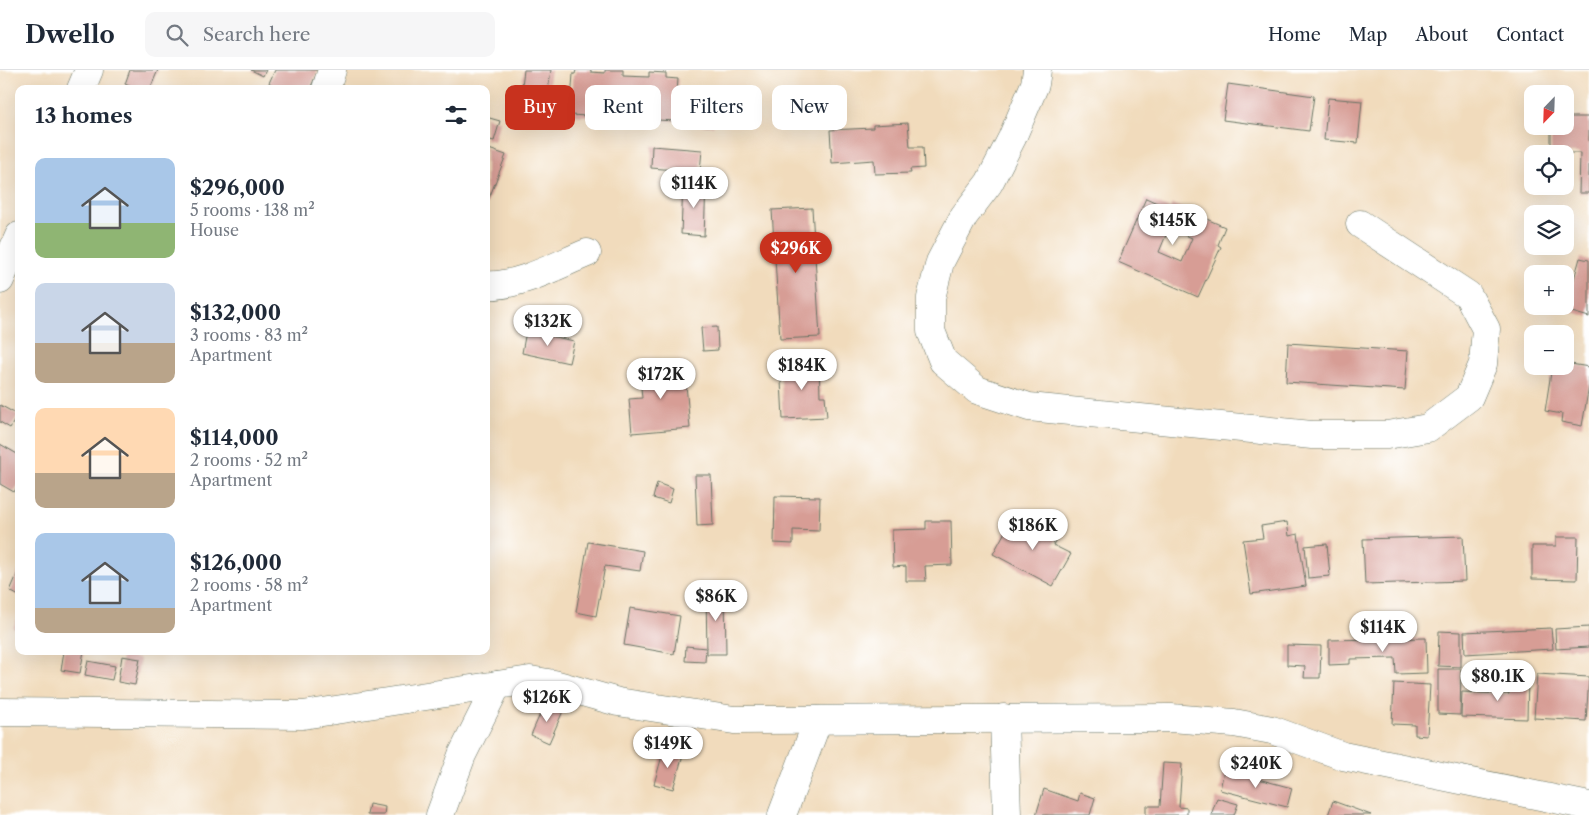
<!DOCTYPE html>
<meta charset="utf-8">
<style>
:root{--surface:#fff;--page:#f6f6f7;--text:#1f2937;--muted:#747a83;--line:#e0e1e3;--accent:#c8321e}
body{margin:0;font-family:"Libre Caslon Text",serif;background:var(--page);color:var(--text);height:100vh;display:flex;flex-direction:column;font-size:19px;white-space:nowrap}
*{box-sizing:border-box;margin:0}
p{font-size:16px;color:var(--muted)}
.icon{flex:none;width:28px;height:28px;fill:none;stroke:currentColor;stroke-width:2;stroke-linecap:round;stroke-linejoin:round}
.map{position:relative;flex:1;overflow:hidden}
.panel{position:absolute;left:15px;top:15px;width:475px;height:570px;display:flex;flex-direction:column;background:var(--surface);border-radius:10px;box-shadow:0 5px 20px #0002}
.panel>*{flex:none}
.banner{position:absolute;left:505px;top:15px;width:475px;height:45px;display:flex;gap:10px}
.needle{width:32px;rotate:203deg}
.tools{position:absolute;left:1524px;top:15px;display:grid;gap:10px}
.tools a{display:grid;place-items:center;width:50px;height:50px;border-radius:10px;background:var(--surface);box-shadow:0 5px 20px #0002;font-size:25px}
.price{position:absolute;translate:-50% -42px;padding:0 11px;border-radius:18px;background:#fff;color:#222;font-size:16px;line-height:32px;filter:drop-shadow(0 1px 2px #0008)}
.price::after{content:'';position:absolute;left:50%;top:30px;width:15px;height:11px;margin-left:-8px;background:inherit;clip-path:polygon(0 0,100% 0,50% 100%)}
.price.selected{background:var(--accent);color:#fff}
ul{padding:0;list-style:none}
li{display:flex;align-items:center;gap:15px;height:125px;padding:0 20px}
li span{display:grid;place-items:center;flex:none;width:140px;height:100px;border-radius:10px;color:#555}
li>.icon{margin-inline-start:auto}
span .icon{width:60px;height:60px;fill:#fffc;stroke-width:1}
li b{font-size:21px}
h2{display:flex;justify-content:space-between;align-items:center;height:60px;padding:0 20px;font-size:21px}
.pill{padding:0 18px;border-radius:10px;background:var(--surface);box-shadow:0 5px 20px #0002;font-size:18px;line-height:45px}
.pill.selected{background:var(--accent);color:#fff}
header{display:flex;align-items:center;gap:30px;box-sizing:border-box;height:70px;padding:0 25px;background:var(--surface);border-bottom:1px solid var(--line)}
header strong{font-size:24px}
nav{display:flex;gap:28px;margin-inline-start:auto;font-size:18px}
.search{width:350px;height:45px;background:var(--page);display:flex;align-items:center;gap:12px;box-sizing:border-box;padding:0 18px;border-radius:10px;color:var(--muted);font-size:19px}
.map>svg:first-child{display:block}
</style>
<header>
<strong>Dwello</strong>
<div class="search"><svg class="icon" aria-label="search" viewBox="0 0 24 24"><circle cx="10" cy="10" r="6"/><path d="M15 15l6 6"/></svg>Search here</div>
<nav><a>Home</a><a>Map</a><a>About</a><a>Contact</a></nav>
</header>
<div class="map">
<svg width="1589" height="745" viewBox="0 0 1589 745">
<rect width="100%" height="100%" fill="#fff"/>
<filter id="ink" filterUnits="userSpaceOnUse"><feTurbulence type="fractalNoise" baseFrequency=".02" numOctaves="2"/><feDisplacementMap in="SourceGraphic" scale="10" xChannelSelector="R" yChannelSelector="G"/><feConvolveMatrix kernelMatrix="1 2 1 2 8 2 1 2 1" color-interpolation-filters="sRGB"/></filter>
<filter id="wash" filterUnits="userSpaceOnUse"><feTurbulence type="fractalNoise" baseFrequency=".0096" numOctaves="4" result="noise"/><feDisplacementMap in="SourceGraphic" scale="20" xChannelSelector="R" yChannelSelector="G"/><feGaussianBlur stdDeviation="1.12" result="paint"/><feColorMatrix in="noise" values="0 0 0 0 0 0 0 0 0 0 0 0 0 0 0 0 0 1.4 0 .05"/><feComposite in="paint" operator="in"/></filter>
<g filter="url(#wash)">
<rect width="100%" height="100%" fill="#f1dbbc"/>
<g id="blocks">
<g fill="#d79d95" fill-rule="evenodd">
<path d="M130 0H158L150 19H136L125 14Z"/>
<path d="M251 0H266L263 6Z"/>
<path d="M275 0H318L310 19H282L269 13Z"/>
<path d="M524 0H551L544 49 518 46Z"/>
<path d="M576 0H591V2L605 3V0H623V6L649 7V2L666 3V8L678 9 675 51 570 45 573 4H575Z"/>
<path d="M1228 14 1314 26 1309 61 1223 50Z"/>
<path d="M685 19 715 21 713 56 679 54 681 23H685Z"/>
<path d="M1328 28 1362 31 1358 73 1324 70Z"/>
<path d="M486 47 500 51 494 71 486 69Z"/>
<path d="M1565 47H1589V123H1579L1580 83H1551V56H1565Z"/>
<path d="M908 53 910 77H923L924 98 910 99 911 103 875 104 874 90 832 93 830 60 873 58V55Z"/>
<path d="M652 76 702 80 700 102 651 98Z"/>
<path d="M486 78 506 85 486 136Z"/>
<path d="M683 113 706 114 704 166 681 164Z"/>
<path d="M1146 128 1170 139 1172 134 1225 157 1218 175 1221 177 1198 227 1118 192ZM1169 158 1192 168 1182 192 1159 182Z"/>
<path d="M812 138 820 267 780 269 772 140Z"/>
<path d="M1580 188 1589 190V247L1565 240Z"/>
<path d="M717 257 718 280 703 281 701 258Z"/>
<path d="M526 261 574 271 569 293 522 283Z"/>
<path d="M1288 273 1408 281 1405 320 1286 312Z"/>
<path d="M805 290V295L819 294 820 326H825L827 347 783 349 780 292Z"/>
<path d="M684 293 690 358 632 363 629 329 642 328 639 297Z"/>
<path d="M1565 293 1589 297V316L1582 356 1561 352 1562 344 1545 341 1552 296H1565Z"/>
<path d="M0 335 18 345 10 358 0 352Z"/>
<path d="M0 374 19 385V414L14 422 0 414Z"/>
<path d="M695 405H711L713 455 697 456Z"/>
<path d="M657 413 673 419 669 433 653 428Z"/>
<path d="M775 426 820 427 819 461 793 460V474L774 473Z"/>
<path d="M1013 447 1037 460 1040 455 1058 465 1053 475 1071 484 1053 516 993 484Z"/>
<path d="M926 451H951L952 495 925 496 926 511H906V496L893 497 892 460 926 459Z"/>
<path d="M1287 452 1289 466 1298 464 1306 516 1251 524 1243 470 1263 468 1261 456Z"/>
<path d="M1463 466 1465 511 1365 514 1363 469Z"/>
<path d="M1556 467H1578L1577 510 1532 509V476H1556Z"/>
<path d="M588 472 643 481 640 501 605 496 596 546 576 542Z"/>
<path d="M1327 474 1330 506 1308 508 1305 476Z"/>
<path d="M19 500V526L10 521Z"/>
<path d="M706 521H725L726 584H707Z"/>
<path d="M630 538 680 546 674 584 624 575Z"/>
<path d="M19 545V560L13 558Z"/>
<path d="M1589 557V577L1556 579 1555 559Z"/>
<path d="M1551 558 1553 579 1465 584 1464 562Z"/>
<path d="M1439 561 1461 562V597L1438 596Z"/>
<path d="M1426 568 1427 603 1396 604 1395 588 1350 589V594L1329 595V570Z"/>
<path d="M1287 575 1321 576 1320 608H1304L1305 596 1287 595Z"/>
<path d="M686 576 706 578 705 592 685 591Z"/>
<path d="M64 581H84L80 603 61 600Z"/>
<path d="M371 581H389L388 585Z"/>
<path d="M122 586 140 589 135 615 118 612Z"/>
<path d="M88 591 115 596 112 610 85 605Z"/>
<path d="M1438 599H1461L1460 645 1438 644Z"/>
<path d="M1537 604 1589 607 1586 651 1534 648Z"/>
<path d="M1509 606 1528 607 1527 649 1461 647 1462 622 1509 624Z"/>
<path d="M1394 613 1430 615 1427 666 1415 665V655L1392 654Z"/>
<path d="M545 633 563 641 549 673 531 665Z"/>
<path d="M664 679 683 685 673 719 654 714Z"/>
<path d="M1163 693 1182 694 1179 737 1187 738V745H1146V736H1160Z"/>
<path d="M1224 700 1292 718 1287 737 1220 720Z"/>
<path d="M1044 719 1078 731 1080 723 1095 728 1090 745H1036Z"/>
<path d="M1217 728 1238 734 1234 745H1211Z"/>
<path d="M1333 731 1371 745H1328Z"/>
<path d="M369 734 385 737 384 745H367Z"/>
</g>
</g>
</g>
<g filter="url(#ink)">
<use href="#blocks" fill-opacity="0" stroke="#687464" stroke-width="1"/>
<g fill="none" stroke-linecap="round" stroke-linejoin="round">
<defs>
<g id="minor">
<path d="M1037 0 1035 14 1012 68 989 113 964 146 940 192 931 228V261L943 291 977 320 1029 337 1312 365H1387L1428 358 1469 327 1483 294 1486 259 1468 225 1360 154"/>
<path d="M81 19 89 0"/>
<path d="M326 19 332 0"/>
<path d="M0 210 19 166"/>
<path d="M486 215C516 218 559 194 587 183"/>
<path d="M0 642 303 645 530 610 554 614 618 632 734 650 1171 648 1234 653 1272 660 1343 686 1589 736"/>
<path d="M1004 648 1007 745"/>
<path d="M440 745 462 685 497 615"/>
<path d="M782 745 818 650"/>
</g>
</defs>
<use href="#minor" stroke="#687464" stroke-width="29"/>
<use href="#minor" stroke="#fff" stroke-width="28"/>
</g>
</g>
</svg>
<div class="tools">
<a><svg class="needle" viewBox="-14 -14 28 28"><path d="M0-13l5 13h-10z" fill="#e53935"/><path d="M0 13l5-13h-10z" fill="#747a83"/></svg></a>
<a><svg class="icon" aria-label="locate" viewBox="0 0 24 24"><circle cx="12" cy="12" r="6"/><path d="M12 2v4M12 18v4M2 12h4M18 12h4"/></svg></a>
<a><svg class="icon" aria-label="layers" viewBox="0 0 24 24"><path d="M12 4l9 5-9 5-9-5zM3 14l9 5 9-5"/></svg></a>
<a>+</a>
<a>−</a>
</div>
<b class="price" style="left:694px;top:139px">$114K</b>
<b class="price" style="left:1173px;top:176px">$145K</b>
<b class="price selected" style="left:796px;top:204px">$296K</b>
<b class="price" style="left:548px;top:277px">$132K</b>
<b class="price" style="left:802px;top:321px">$184K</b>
<b class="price" style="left:661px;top:330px">$172K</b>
<b class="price" style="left:1033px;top:481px">$186K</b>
<b class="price" style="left:716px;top:552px">$86K</b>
<b class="price" style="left:1383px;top:583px">$114K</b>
<b class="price" style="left:1498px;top:632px">$80.1K</b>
<b class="price" style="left:547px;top:653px">$126K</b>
<b class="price" style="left:668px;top:699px">$149K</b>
<b class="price" style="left:1256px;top:719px">$240K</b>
<div class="banner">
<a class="pill selected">Buy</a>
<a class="pill">Rent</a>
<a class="pill">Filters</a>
<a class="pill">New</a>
</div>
<section class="panel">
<h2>13 homes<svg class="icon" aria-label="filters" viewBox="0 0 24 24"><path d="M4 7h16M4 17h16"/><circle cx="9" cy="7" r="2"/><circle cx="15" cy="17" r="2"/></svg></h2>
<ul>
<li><span style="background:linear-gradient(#a9c7e8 65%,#8fb573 0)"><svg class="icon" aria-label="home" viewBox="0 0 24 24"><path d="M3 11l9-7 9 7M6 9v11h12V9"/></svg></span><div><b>$296,000</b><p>5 rooms · 138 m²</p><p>House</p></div></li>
<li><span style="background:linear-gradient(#c9d6e8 60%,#b9a48a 0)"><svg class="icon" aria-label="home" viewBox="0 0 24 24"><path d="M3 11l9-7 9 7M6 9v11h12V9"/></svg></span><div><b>$132,000</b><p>3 rooms · 83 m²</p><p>Apartment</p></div></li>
<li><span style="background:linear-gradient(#ffd9b3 65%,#b9a48a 0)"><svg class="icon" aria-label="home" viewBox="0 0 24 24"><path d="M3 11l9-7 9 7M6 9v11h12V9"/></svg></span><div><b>$114,000</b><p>2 rooms · 52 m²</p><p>Apartment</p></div></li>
<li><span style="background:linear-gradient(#a9c7e8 75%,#b9a48a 0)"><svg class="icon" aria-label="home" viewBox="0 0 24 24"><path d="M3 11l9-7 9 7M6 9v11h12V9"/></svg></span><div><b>$126,000</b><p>2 rooms · 58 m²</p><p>Apartment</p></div></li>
</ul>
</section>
</div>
